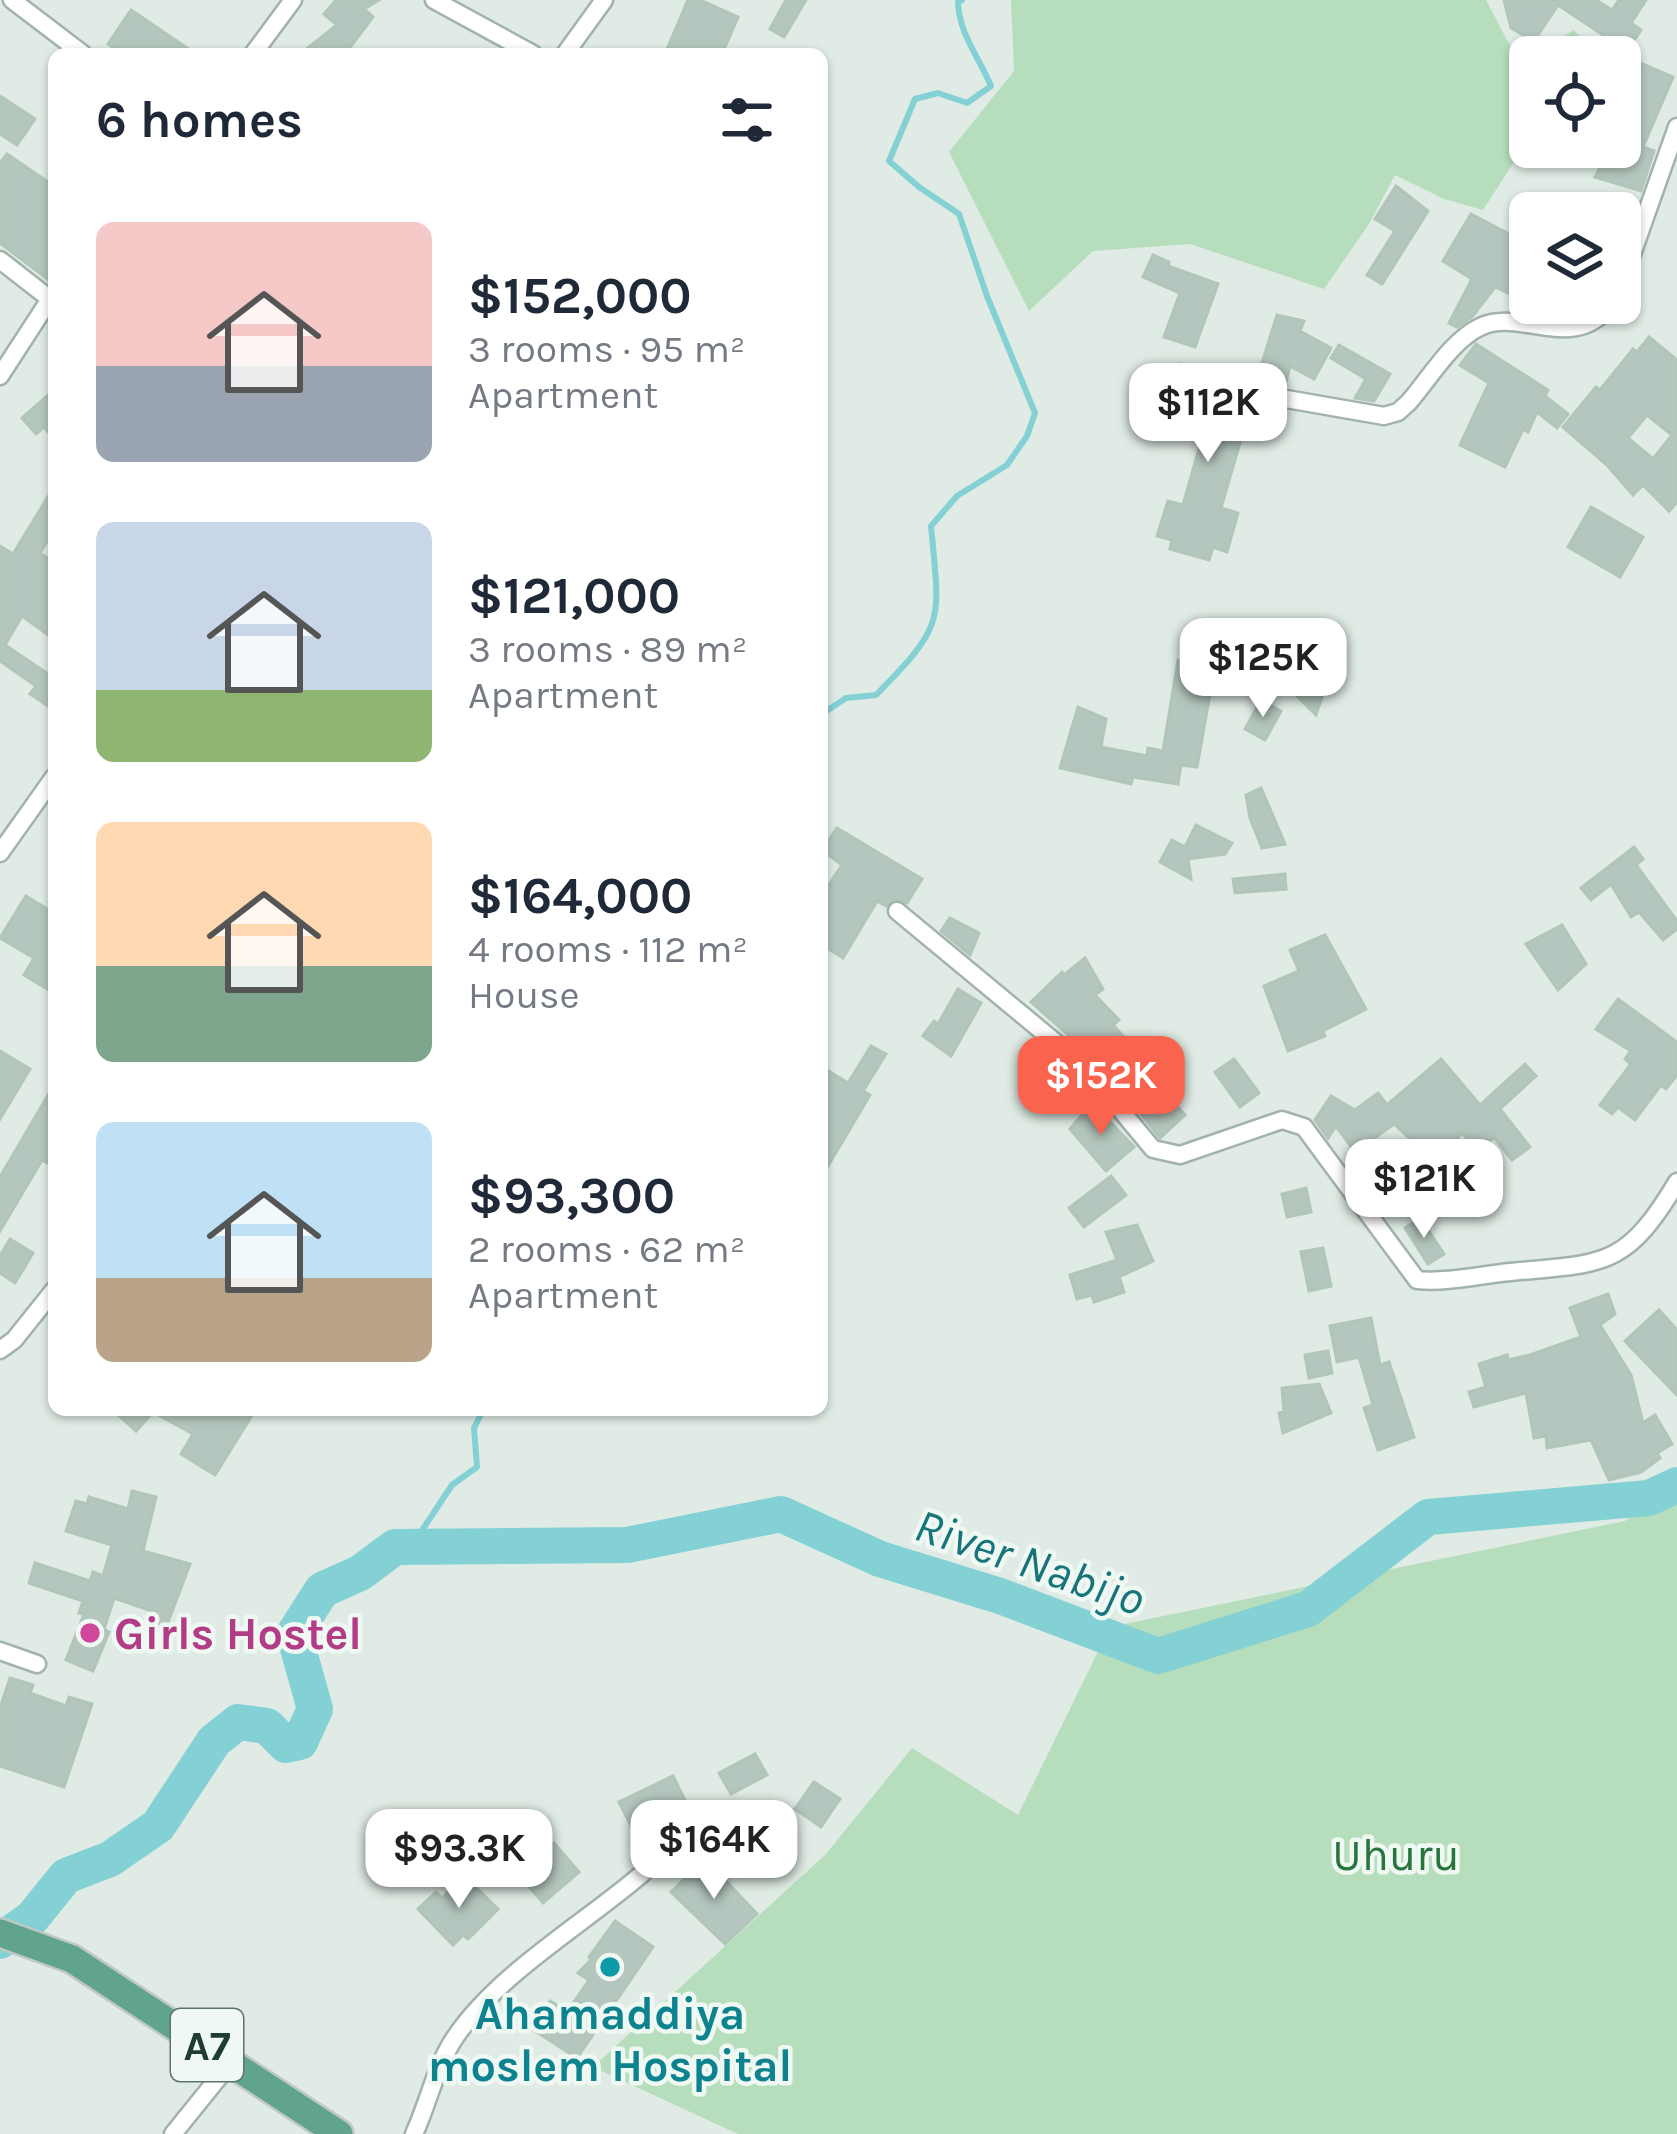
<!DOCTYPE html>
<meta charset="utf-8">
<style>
:root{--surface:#fff;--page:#f2f2f3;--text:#1f2937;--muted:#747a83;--accent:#fa644e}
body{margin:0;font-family:Karla,sans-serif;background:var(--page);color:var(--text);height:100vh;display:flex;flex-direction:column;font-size:45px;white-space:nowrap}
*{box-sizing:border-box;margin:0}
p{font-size:39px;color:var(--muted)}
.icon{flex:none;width:66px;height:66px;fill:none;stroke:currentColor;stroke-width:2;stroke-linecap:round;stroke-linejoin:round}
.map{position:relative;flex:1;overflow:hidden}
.side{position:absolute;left:48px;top:48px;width:780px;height:1368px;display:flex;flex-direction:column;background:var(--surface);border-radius:18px;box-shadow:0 3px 9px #0004}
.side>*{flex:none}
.fabs{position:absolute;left:1509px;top:36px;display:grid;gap:24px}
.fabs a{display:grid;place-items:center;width:132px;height:132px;border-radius:18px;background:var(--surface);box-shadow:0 3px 9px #0004;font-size:60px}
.price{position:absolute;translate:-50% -102px;padding:0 27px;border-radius:24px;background:#fff;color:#222;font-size:39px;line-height:78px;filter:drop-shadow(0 3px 6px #0008)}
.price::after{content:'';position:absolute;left:50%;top:72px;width:36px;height:27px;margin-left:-18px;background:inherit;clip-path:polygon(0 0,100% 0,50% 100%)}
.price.selected{background:var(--accent);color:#fff}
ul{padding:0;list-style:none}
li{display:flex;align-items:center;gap:36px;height:300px;padding:0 48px}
li span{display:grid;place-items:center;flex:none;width:336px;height:240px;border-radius:18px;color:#555}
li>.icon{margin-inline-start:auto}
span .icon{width:144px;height:144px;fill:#fffc;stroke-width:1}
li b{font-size:51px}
h2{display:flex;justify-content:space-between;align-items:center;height:144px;padding:0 48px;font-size:51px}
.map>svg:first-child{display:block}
</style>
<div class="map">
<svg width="1677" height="2134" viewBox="0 0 1677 2134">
<rect width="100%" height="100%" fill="#dfebe4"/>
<g fill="#b6debc">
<path d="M1011 0H1486L1519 63 1574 30 1589 46 1582 57H1530V137L1483 210 1444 199 1395 175 1369 224 1324 289 1190 244 1093 251 1029 311 949 152 1014 71Z"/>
<path d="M1677 1485V2134H738L593 2067 826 1854 912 1748 1018 1815 1110 1627 1625 1521Z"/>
</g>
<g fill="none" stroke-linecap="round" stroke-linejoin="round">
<g stroke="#83d1d4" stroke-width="6">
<path d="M822 714 846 698 876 695C946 624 940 622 931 526L957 496 1007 465 1027 436 1035 413 987 296 959 214 919 187 889 161 915 99 938 93 967 103 991 86C979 57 959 34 958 2L962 0"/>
<path d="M411 1547 452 1485 477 1467 474 1428 483 1410"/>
</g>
<path stroke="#83d1d4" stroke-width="36" d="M0 1941 32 1918 66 1876 110 1859 158 1826 214 1741 238 1722 267 1726 286 1745 300 1742 315 1709 294 1634 322 1590 360 1573 395 1547 627 1545 781 1514 880 1559 1000 1596 1158 1656 1308 1609 1428 1517 1649 1498 1677 1485"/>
</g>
<g fill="#b4c6bd" stroke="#b1c5ba" stroke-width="3" fill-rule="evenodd">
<path d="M336 0H379L364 9 373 17 345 54H300L337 25 324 14Z"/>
<path d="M688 0H700L738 17 722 54H665Z"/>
<path d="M786 0H806L784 37 770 29Z"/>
<path d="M1504 0H1596L1612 10 1619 0H1646L1631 23 1641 30 1627 51 1558 5 1534 41 1511 28Z"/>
<path d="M131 10 196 54H123L108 44Z"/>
<path d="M1633 60 1673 77 1643 147 1654 151 1641 191 1595 177 1611 147H1620V89Z"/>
<path d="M0 96 35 119 17 145 0 134Z"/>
<path d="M7 154 54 186V284L0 243V163Z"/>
<path d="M1396 186 1428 211 1382 284 1367 275 1395 231 1375 219Z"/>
<path d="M1471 214 1526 243 1514 261 1530 269V303H1591L1588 309 1567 315 1536 312 1518 303H1529L1495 287 1472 317 1457 327 1449 323 1472 279 1443 261Z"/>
<path d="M1153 255 1169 262 1168 266 1218 284 1195 347 1164 337 1180 293 1143 277Z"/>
<path d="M1277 315 1304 321 1300 331 1331 348 1314 379 1290 366 1285 386 1256 382Z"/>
<path d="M1649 337 1677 360V502L1669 511 1643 485 1633 495 1607 465 1563 427 1596 387 1600 390 1633 349 1637 352ZM1647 415 1672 435 1653 459 1628 438Z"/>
<path d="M1476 344 1548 390 1545 396 1568 414 1557 428 1537 412 1528 432 1523 429 1505 467 1460 445 1489 383 1460 365Z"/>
<path d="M1339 345 1390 374 1374 401 1355 398 1366 379 1331 358Z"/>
<path d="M1179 364 1252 381 1239 428 1244 429 1221 508 1238 513 1227 552 1213 547 1209 560 1170 549 1172 540 1157 536 1168 501 1183 505 1212 403 1170 393Z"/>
<path d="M54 390V439L44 427 36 434 22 418Z"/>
<path d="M54 487V530L40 553 54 562V600L48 610 54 614V639L22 616 5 645 54 678V697L48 706 30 694 36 686 0 661V546L13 554Z"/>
<path d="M1591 507 1643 537 1620 577 1568 547Z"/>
<path d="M1307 635 1339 645 1316 715 1290 689Z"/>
<path d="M1178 660 1215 666 1197 767 1181 765 1178 784 1133 777 1131 784 1060 768 1078 707 1106 719 1101 747 1147 756 1148 748 1163 751Z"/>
<path d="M1261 700 1281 711 1265 740 1245 729Z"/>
<path d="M1261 788 1285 844 1262 848 1250 818 1246 795Z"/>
<path d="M1196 825 1232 843 1225 854 1188 859 1191 879 1160 862 1172 840 1185 847Z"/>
<path d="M837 828 922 879 907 903 894 899 886 906 877 901 843 958 822 945V895L842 865 822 850Z"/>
<path d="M1634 847 1643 859 1636 865 1677 921V929L1663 940 1639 912 1631 917 1611 884 1591 900 1581 888Z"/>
<path d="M1285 874 1286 889 1235 893 1233 879Z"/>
<path d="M26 896 54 913V993L24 975 34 958 0 938Z"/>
<path d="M950 918 979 933 970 955 941 931Z"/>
<path d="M1562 925 1586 964 1558 990 1526 944Z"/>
<path d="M1325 935 1366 1009 1323 1031 1325 1036 1288 1051 1264 986 1299 971 1290 950Z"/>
<path d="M1085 958 1103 989 1095 995 1119 1020 1113 1025 1139 1054 1111 1079 1092 1056 1031 1002 1062 972 1064 975Z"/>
<path d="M958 989 981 1003 951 1056 923 1036 934 1021 938 1024Z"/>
<path d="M1618 999 1677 1042V1075L1666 1089 1661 1085 1635 1120 1618 1107 1612 1114 1600 1105 1631 1064 1625 1059 1631 1051 1596 1029Z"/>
<path d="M871 1046 886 1054 863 1091 870 1095 822 1176V1067L848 1083Z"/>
<path d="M0 1051 30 1069 0 1119Z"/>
<path d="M1234 1059 1259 1093 1240 1107 1215 1072Z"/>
<path d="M1441 1059 1480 1105 1525 1064 1536 1076 1500 1109 1530 1147 1512 1160 1494 1137 1478 1151 1462 1133 1435 1162 1394 1124 1355 1152 1336 1126 1328 1138 1315 1120 1331 1096 1355 1110 1378 1093 1387 1105Z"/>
<path d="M54 1085V1167L42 1160 0 1231V1177Z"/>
<path d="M1166 1094 1185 1115 1160 1138 1142 1115Z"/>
<path d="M1092 1103 1134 1147 1106 1171 1070 1129Z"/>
<path d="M1111 1176 1126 1195 1084 1227 1069 1208Z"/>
<path d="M1306 1188 1311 1212 1287 1217 1282 1194Z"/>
<path d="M1420 1218 1444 1254 1428 1264 1405 1228Z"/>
<path d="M1137 1225 1153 1261 1119 1277 1124 1292 1094 1302 1092 1295 1077 1299 1070 1275 1117 1260 1106 1232Z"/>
<path d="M10 1239 33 1253 15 1283 0 1273V1256Z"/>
<path d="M1323 1248 1331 1286 1309 1291 1301 1252Z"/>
<path d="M1608 1294 1615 1314 1600 1325 1631 1375 1643 1423 1655 1415 1672 1444 1657 1453 1660 1458 1641 1472 1609 1480 1591 1440 1547 1448 1546 1436 1534 1438 1526 1393 1474 1407 1469 1392 1486 1387 1479 1364 1507 1355 1508 1360 1530 1355 1581 1337 1570 1308Z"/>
<path d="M1659 1310 1677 1330V1395L1625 1341Z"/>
<path d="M1371 1318 1380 1365 1389 1362 1414 1437 1378 1450 1364 1408 1373 1405 1359 1357 1337 1362 1330 1326Z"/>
<path d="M1328 1351 1332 1373 1309 1378 1305 1355Z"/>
<path d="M1319 1384 1331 1413 1283 1433 1279 1413 1284 1412 1282 1388Z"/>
<path d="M113 1410H239L251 1417 215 1475 181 1454 193 1434 153 1412 136 1431Z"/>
<path d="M132 1491 156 1497 143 1551 190 1564 159 1646 145 1641 155 1612 114 1598 104 1629 109 1632 93 1671 66 1660 84 1614 79 1613 83 1601 29 1583 35 1563 90 1581 93 1572 103 1576 112 1545 66 1531 76 1501 87 1504 89 1497 128 1509Z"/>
<path d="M10 1678 33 1685 30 1693 66 1706 69 1697 92 1704 64 1787 0 1766V1708Z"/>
<path d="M755 1754 767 1775 731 1794 719 1773Z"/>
<path d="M673 1776 685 1800 631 1826 619 1802Z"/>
<path d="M814 1782 840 1799 821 1827 795 1809Z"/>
<path d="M554 1843 579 1872 543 1903 518 1874Z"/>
<path d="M705 1859 757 1914 725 1944 671 1892Z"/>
<path d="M464 1876 498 1909 468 1939 463 1935 453 1945 418 1909 436 1892 442 1898Z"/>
<path d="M615 1921 653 1947 577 2058 532 2029 550 2001 567 2012 589 1980 578 1973 591 1960 589 1957Z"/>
</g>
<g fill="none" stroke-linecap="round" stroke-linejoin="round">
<defs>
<g id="street">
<path d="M12 0 83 54"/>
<path d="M434 0 533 54"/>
<path d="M253 54 293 0"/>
<path d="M565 54 604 0"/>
<path d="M0 260 50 299 0 376"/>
<path d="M1620 288 1677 127"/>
<path d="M1275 397 1384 416 1398 412 1409 402C1429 379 1452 340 1480 327 1520 307 1575 355 1612 303"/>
<path d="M0 853 54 777"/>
<path d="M897 911 1084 1066 1153 1149 1180 1155 1282 1120 1304 1127 1417 1280C1447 1283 1480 1275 1510 1272 1604 1263 1625 1269 1677 1182"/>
<path d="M0 1350 14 1340 54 1290"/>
<path d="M0 1651 37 1664"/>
<path d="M173 2134 232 2061"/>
<path d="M414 2134C428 2104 435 2068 454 2039 497 1974 584 1924 643 1873"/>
</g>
<path id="primary" d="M0 1933 72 1959 339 2134"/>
</defs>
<use href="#street" stroke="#a2b3ab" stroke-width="21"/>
<use href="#primary" stroke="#c0c8c5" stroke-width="32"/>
<use href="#street" stroke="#fff" stroke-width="16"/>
<use href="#primary" stroke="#60a48b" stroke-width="27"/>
</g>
<circle fill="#d1479c" stroke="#eff8f2" stroke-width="4.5" cx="90" cy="1633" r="12"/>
<circle fill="#0f9aa8" stroke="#eff8f2" stroke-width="4.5" cx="610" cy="1967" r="12"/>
<g text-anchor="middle" stroke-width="9" stroke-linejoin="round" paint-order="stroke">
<rect fill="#eff8f2" stroke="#5d746b" stroke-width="3" x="171" y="2009" width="72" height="72" rx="9"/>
<g font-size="42" font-weight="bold" fill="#1f3c31">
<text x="207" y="2060">A7</text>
</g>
<g font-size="45" font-weight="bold" fill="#b23c85" stroke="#eff8f2" text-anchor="start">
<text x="114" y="1649">Girls Hostel</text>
</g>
<g font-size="45" fill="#27753c" stroke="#eff8f2">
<text x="1396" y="1870">Uhuru</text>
</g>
<g font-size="45" font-weight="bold" fill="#0d838f" stroke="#eff8f2">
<text x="610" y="2029">Ahamaddiya<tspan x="610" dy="52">moslem Hospital</tspan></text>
</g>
<g font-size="48" font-style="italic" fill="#16757b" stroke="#eff8f2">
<text transform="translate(1030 1561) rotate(19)" y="17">River Nabijo</text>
</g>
</g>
</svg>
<div class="fabs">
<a><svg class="icon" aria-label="locate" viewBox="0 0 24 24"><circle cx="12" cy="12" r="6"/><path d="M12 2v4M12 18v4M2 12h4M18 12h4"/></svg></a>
<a><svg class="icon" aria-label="layers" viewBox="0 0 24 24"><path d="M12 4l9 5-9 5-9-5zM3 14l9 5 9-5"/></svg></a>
</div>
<b class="price" style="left:1208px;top:465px">$112K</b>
<b class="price" style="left:1263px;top:720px">$125K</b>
<b class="price selected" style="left:1101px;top:1138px">$152K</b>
<b class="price" style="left:1424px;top:1241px">$121K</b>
<b class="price" style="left:714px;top:1902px">$164K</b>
<b class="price" style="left:459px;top:1911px">$93.3K</b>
<section class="side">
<h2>6 homes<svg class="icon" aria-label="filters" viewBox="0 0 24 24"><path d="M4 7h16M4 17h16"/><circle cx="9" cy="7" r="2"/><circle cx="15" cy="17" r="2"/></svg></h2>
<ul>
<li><span style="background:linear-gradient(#f6c9c9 60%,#9aa5b1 0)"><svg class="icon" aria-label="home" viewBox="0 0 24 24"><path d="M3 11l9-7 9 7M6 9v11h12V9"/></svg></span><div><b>$152,000</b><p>3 rooms · 95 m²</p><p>Apartment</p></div></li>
<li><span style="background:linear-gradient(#c9d6e8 70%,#8fb573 0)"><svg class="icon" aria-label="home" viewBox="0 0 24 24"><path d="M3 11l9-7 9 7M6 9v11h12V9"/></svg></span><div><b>$121,000</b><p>3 rooms · 89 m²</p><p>Apartment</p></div></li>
<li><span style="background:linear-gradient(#ffd9b3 60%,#7fa58c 0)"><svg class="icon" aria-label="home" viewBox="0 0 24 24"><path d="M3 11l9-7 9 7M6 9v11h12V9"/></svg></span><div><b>$164,000</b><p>4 rooms · 112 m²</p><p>House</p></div></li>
<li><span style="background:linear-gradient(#bfe0f5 65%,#b9a48a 0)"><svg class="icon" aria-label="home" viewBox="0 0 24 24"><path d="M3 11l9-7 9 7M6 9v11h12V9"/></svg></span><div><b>$93,300</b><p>2 rooms · 62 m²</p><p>Apartment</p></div></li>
</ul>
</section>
</div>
